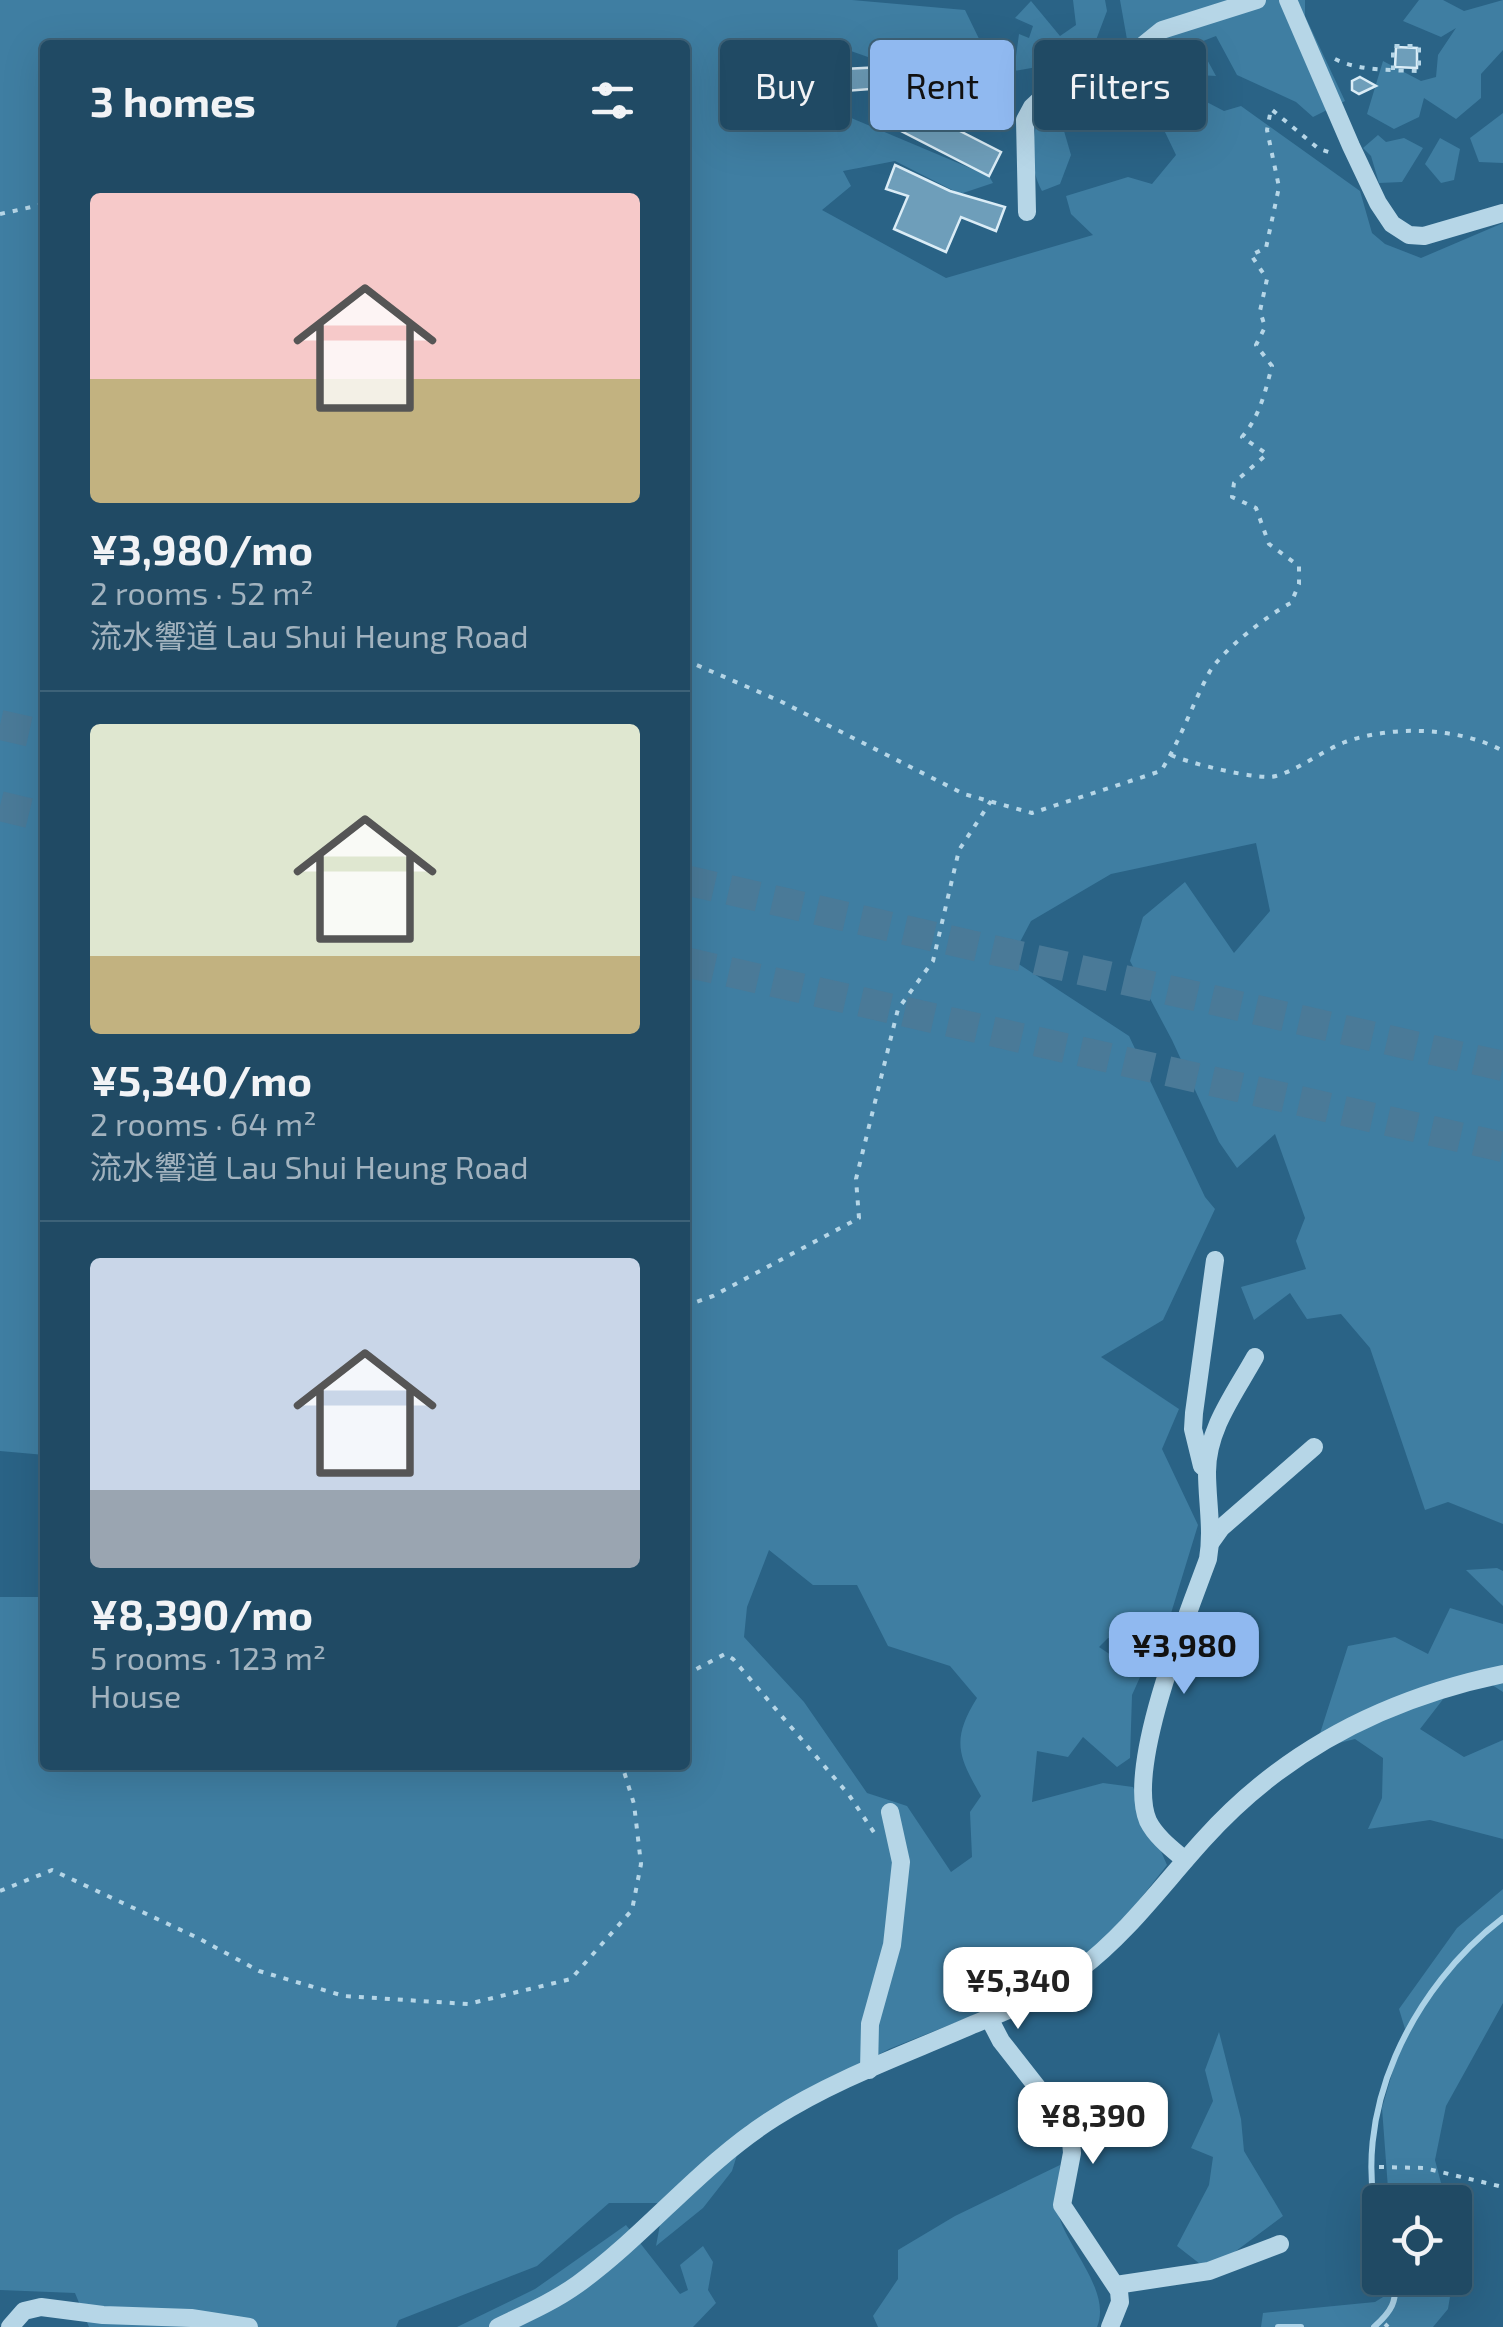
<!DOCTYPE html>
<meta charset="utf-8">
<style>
:root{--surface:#204a64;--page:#28516a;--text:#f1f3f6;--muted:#a2b3bf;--line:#3d6278;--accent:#90b9f0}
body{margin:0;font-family:"Exo 2","Noto Sans SC",sans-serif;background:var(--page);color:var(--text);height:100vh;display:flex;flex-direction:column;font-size:38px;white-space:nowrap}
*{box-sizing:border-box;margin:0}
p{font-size:32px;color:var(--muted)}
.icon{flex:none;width:55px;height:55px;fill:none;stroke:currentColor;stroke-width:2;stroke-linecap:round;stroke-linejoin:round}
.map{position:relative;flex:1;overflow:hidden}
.drawer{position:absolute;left:40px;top:40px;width:650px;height:1730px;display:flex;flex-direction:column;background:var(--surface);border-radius:10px;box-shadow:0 10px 40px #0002,0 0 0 2px var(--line)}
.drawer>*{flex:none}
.guide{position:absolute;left:720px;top:40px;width:632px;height:90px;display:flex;gap:20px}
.tools{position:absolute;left:1362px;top:2185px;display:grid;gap:20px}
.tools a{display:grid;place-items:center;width:110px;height:110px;border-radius:10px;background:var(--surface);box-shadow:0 10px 40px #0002,0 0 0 2px var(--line);font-size:50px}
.price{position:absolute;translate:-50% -85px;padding:0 22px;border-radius:20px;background:#fff;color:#222;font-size:32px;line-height:65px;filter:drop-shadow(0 2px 5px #0008)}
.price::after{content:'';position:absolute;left:50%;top:60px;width:30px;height:22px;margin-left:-15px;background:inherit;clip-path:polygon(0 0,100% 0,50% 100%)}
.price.selected{background:var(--accent);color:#111}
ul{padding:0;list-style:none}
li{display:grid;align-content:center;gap:20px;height:530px;padding:0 50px}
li+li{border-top:2px solid var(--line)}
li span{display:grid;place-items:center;height:310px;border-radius:10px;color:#555}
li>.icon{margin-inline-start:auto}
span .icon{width:180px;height:180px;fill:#fffc;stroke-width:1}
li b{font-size:42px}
h2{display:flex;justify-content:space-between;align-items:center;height:120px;padding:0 50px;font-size:42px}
.pill{padding:0 35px;border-radius:10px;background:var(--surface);box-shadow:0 10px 40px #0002,0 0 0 2px var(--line);font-size:35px;line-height:90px}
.pill.selected{background:var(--accent);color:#111}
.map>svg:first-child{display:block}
</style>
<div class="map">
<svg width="1503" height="2327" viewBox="0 0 1503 2327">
<rect width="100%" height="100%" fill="#2a6386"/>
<g fill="#3f7ea2" fill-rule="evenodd">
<path d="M0 0H852L965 10 983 47 942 83 848 50 792 83 837 112 989 176 993 183 960 194 895 161 843 171 851 186 822 210 946 278 1093 235 1071 214 1066 196 1128 177 1152 184 1176 155 1164 130 1168 103 1199 98 1224 111 1241 106 1360 191 1372 233 1385 244 1421 258 1503 223V1524L1448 1502 1425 1510 1370 1348 1341 1314 1307 1319 1290 1293 1254 1320 1241 1287 1306 1269 1296 1241 1305 1218 1275 1134 1237 1168 1219 1142 1172 1040 1130 961 1143 917 1185 882 1234 953 1270 911 1256 843 1111 874 1031 921 1011 959 1129 1036 1205 1197 1215 1209 1163 1320 1101 1357 1179 1409 1162 1449 1198 1525 1161 1646 1108 1638 1099 1647 1141 1675 1132 1695 1130 1758 1117 1767 1083 1737 1068 1757 1037 1751 1032 1802 1103 1783 1133 1787 1167 1865 1096 1955 997 2006 889 2049 746 2126 732 2171 703 2208 656 2246 664 2203H609L537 2266 399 2320 396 2327H89L75 2293 0 2290V1597H45V1765H685V45H45V1455L0 1451ZM769 1550 813 1585H857L888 1646 950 1666 977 1698C951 1740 958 1756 981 1796L970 1812 972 1857 951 1872 907 1806 867 1793 804 1702 744 1637 747 1607Z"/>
<path d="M1073 0H1105L1107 11 1093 48 1065 62 1014 71 1019 34 1029 38 1033 26 1015 18 1031 1 1060 36 1076 25Z"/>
<path d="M1120 0H1305V16L1345 101 1313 117 1296 102 1237 75 1216 36 1198 43 1216 76 1165 73 1134 79Z"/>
<path d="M1419 0H1443L1464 11 1503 0V50L1481 74V98L1456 119 1424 98 1419 117 1394 129 1367 114 1383 61 1421 81 1436 77 1438 55 1456 28 1441 37 1403 21Z"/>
<path d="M1061 100 1062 124 1071 155 1060 184 1042 191C1027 163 1033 135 1041 106Z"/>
<path d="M1503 113V163L1479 162 1470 138Z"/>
<path d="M1378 135 1386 142 1404 138 1423 148 1402 182 1379 183 1371 156 1363 148Z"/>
<path d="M1440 138 1460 149 1454 180 1441 183 1425 164Z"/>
<path d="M1497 1568 1503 1571V1606L1466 1570Z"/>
<path d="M1450 1608 1503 1624V1692L1483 1679 1444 1698 1420 1729 1464 1757 1503 1740V1839L1430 1820 1368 1829 1382 1798 1383 1758 1355 1739 1315 1749 1348 1646 1395 1637 1428 1654Z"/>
<path d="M1503 1889V2003L1446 2106 1435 2160 1446 2202H1389L1382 2108 1405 2029 1399 2009 1457 1928Z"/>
<path d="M1219 2032 1241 2119 1244 2151 1283 2216 1209 2271 1177 2246 1209 2185 1213 2157 1191 2148 1213 2101 1205 2070Z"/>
<path d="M1060 2165C1059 2178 1056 2193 1057 2206 1060 2242 1113 2288 1097 2327H878L873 2316 898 2279V2250L955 2216Z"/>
<path d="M626 2225 680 2294 688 2290 680 2265 703 2246 713 2262 708 2290 716 2303 693 2327H457L535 2289Z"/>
<path d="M1400 2278H1453L1448 2309 1433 2327H1261L1263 2313 1375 2302 1396 2289Z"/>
</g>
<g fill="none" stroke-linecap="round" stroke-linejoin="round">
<g stroke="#abd2e7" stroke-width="6">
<path d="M1380 2229C1347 2115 1413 1986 1503 1918"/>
<path d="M1278 2327H1301"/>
<path d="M1374 2327C1392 2311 1397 2302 1395 2278"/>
</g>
</g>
<g fill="#6e9eba" stroke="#daecf6" stroke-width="2.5">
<path d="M1396 47 1417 48V68L1395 67Z"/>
<path d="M921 65 923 85 845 91 844 69Z"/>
<path d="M1360 77 1376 86 1359 94 1352 90V81Z"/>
<path d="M911 106 1001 152 989 176 899 130Z"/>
<path d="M895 165 950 191 1005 207 996 231 961 217 946 252 894 229 908 196 886 189Z"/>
</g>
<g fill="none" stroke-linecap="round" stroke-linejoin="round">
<g stroke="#4a7a98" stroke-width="30" stroke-dasharray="30 15" stroke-linecap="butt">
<path d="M0 725 45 735"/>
<path d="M0 806 45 817"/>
<path d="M685 880 1503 1066"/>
<path d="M685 962 1503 1147"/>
</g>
<g stroke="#b6d6e7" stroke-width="4" stroke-dasharray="5 8" stroke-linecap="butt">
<path d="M1335 59C1358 71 1393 70 1419 71V46H1393V70"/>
<path d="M0 214 45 204"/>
<path d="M685 660 780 701 964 794 1032 813 1161 771C1181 739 1192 705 1209 673 1221 651 1269 614 1291 603L1299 584V566L1269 544 1256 508 1232 497 1234 483 1267 454 1242 437C1260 416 1265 392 1272 366L1256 345 1265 327 1260 311 1267 279 1251 255 1266 248 1279 187 1267 130 1271 109 1319 149 1332 153"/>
<path d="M1171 755C1188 763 1260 781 1276 776 1300 769 1322 751 1345 742 1393 725 1459 727 1503 751"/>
<path d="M685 1306 713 1296 859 1218 856 1179 898 1009 933 961 959 850 991 801"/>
<path d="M685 1675 725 1654 733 1659 849 1795 877 1837"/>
<path d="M0 1891 52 1870 198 1938 259 1971 344 1996 468 2004 571 1979 632 1910 641 1864 634 1804 622 1765"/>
<path d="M1379 2167 1424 2168 1503 2187"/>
<path d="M1385 2324 1388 2327"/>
</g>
<g stroke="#b6d6e7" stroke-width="18">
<path d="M1288 0 1351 146 1378 203 1392 224 1409 235 1424 236 1503 213"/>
<path d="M1027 212 1025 120 1032 107 1048 92 1110 72 1162 30 1257 0"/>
<path d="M1202 1466 1193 1429 1194 1413 1215 1260"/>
<path d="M1211 1542 1221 1528 1314 1447"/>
<path d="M1185 1860C1172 1849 1156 1837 1148 1821 1125 1767 1188 1614 1208 1559 1213 1530 1207 1501 1207 1472 1207 1429 1235 1393 1255 1357"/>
<path d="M989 2018 1001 2041 1070 2129 1072 2153 1062 2205 1119 2291 1120 2302 1110 2327"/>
<path d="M869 2070 870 2024 892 1945 901 1862 890 1812"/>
<path d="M1116 2285 1209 2271 1280 2244"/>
<path d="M10 2327 24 2311 41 2307 103 2315 191 2318 249 2327"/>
<path d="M498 2327C525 2314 553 2302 578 2284 647 2234 701 2164 774 2118 835 2079 906 2054 972 2025 1009 2010 1047 1995 1079 1970 1128 1933 1163 1884 1204 1839 1284 1750 1387 1698 1503 1674"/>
</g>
</g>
</svg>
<div class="tools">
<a><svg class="icon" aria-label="locate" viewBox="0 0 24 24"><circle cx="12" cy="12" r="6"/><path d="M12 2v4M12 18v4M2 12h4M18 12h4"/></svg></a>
</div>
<b class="price selected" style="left:1184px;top:1697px">¥3,980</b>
<b class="price" style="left:1018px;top:2032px">¥5,340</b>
<b class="price" style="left:1093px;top:2167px">¥8,390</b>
<div class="guide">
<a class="pill">Buy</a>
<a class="pill selected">Rent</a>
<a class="pill">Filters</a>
</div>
<section class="drawer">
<h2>3 homes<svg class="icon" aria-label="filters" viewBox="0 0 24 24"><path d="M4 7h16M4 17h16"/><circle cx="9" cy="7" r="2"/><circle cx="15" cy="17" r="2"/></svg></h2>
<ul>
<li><span style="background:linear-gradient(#f6c9c9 60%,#c2b280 0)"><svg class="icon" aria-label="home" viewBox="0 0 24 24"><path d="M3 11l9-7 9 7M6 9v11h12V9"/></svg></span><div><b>¥3,980/mo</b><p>2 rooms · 52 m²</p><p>流水響道 Lau Shui Heung Road</p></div></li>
<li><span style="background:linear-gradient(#dfe7d0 75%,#c2b280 0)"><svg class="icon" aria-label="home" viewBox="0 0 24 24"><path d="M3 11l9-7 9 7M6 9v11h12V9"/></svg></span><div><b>¥5,340/mo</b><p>2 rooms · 64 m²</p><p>流水響道 Lau Shui Heung Road</p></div></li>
<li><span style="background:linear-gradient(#c9d6e8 75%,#9aa5b1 0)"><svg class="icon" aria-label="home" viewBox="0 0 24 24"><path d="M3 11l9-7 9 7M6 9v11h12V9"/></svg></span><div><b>¥8,390/mo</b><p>5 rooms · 123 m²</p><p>House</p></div></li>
</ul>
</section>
</div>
